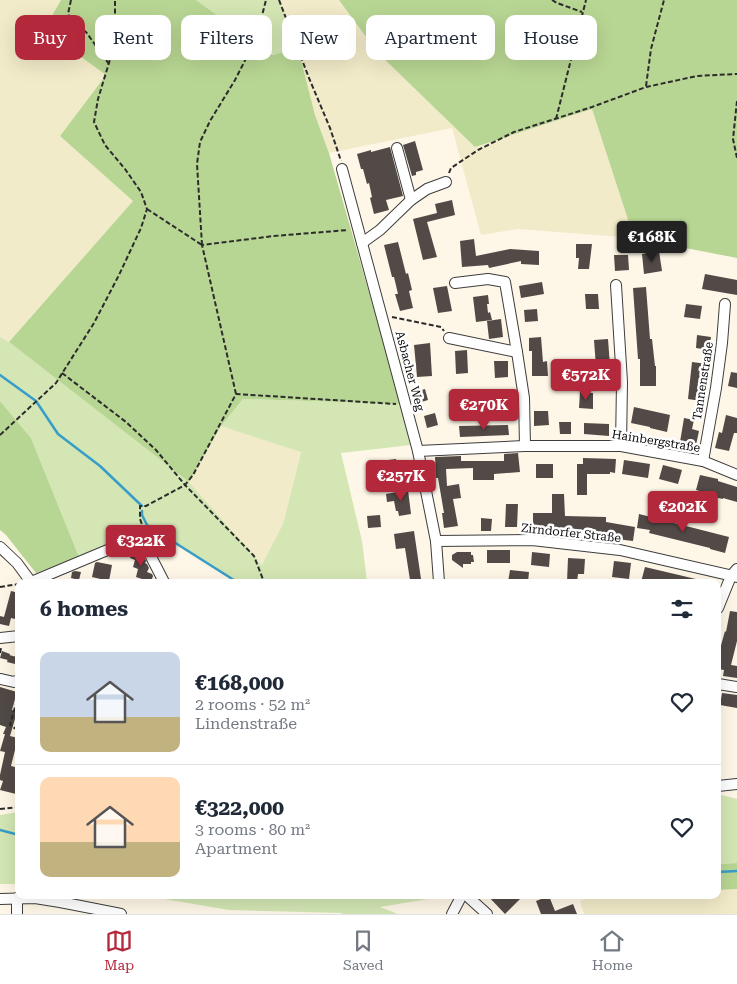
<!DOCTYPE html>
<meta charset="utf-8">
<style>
:root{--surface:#fff;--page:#f6f6f7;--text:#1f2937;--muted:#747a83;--line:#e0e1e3;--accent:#b4283c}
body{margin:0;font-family:"Roboto Serif",serif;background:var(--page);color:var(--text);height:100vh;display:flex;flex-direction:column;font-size:19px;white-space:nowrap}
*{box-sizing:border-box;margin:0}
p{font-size:16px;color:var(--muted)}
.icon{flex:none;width:28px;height:28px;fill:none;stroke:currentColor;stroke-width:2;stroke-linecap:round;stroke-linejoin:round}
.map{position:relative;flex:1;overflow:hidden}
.side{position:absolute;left:15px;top:579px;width:706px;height:320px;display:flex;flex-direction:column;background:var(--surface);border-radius:10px;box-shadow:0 5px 20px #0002}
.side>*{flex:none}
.banner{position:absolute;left:15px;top:15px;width:708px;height:45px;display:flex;gap:10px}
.price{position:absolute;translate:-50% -42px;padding:0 11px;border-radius:5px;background:var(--accent);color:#fff;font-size:16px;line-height:32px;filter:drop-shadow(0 1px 2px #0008)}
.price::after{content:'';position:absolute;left:50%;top:30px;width:15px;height:11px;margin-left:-8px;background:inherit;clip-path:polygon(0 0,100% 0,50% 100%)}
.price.selected{background:#222;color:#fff}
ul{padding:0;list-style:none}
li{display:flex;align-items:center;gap:15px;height:125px;padding:0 25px}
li+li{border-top:1px solid var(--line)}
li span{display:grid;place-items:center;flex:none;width:140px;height:100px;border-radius:10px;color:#555}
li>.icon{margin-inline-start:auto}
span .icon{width:60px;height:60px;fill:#fffc;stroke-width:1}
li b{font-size:21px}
h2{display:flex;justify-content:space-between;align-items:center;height:60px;padding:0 25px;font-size:21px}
.chip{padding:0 18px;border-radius:10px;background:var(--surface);box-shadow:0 5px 20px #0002;font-size:18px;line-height:45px}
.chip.selected{background:var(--accent);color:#fff}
.tabs{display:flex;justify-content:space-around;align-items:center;height:70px;border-top:1px solid var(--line);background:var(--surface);font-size:14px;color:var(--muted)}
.tabs a{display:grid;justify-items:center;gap:2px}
.tabs .selected{color:var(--accent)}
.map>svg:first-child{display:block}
</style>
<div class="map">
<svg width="737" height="914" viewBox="0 0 737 914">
<rect width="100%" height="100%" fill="#fef7e7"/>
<g fill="#f2ebc9">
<path d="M0 0H61L45 30 106 75 60 136 133 201 9 342 0 337Z"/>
<path d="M266 0H339L377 52 475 147 592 109 634 238 518 229 481 235 452 128 329 153 315 115 298 48Z"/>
<path d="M221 426 301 451 283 524 263 566 189 482Z"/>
<path d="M737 889V914H584L580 901 597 895H718V890Z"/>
</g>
<g fill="#d3e6b3">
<path d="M196 0H280L298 48 274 55Z"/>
<path d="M0 337 9 342 189 482 262 565 283 524 301 452 221 426 243 399 401 404 411 445 341 453 362 541 367 582H235L148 527 141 532 79 557 31 438 0 401Z"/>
<path d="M718 794 737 799V863L718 864Z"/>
<path d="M19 812V884H0V815Z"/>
<path d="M141 895H452L380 907 398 914H342V913L229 910Z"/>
</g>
<g fill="#b8d693">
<path d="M61 0H196L273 55 298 48 315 115 329 153 401 404 243 399 221 426 189 482 9 342 133 201 60 136 106 75 44 30Z"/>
<path d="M339 0H737V258L634 238 592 109 475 147 377 52Z"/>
<path d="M0 401 31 438 79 557 36 573 6 535 0 530Z"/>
<path d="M737 863V889L718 890V864Z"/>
</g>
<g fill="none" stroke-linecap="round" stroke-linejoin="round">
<g stroke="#389dc8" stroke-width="2.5">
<path d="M0 375 36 401 58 434 100 466 142 506"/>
<path d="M142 511V515L147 525 237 582"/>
<path d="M0 830 19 835"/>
<path d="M718 872 737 871"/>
</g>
</g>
<g fill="#524a47">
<path d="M415 141 423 170 416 172V175L412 176 403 145Z"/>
<path d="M390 147 403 196 386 200 389 210 374 214 370 198 372 197 369 183 367 184 363 169H361L357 154 371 150V152Z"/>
<path d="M452 200 455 215 427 222 437 257 423 260 413 219 437 213 435 204Z"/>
<path d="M474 239 476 256 510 249 539 251V265L521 264V261L489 268 488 265 462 267 460 241Z"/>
<path d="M398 242 406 274 408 273 412 290 409 291 413 308 400 311 395 294H398L394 277H392L384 245Z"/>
<path d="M576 244H592L589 269H578L579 258H576Z"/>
<path d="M659 251 662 271 644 274 642 254Z"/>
<path d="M614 255H628L629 270 615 271Z"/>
<path d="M705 274 737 280V295L702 289Z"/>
<path d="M542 282 544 294 521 298 519 286Z"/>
<path d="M447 286 452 311 438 313 433 288Z"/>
<path d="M646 287 650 339H652L655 366H656V386H640V359H638L633 288Z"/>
<path d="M585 294H598L599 309H586Z"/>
<path d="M488 295 489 304H487L488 313 490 312 492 320 476 322 473 297Z"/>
<path d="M686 304 702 306 700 319 684 317Z"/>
<path d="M537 309 538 321 525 322 524 310Z"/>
<path d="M501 319 503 337 489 339 487 321Z"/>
<path d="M697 335 711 337 709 350 696 348Z"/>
<path d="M541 337 543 362 547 361 548 376H532V351H529V338Z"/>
<path d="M608 339 611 379 597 380 594 340Z"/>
<path d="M430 343 432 376 417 377 414 345Z"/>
<path d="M467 350 468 373 456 374 455 351Z"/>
<path d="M494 361H508V377L495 378Z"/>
<path d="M692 362 707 364 701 401 688 399Z"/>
<path d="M731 372 737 373V388L728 386Z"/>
<path d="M425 389 428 400 418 403 415 392Z"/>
<path d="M498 390 516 391 514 405 497 403Z"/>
<path d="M580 392 593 393V409L579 408Z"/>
<path d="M634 407 670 415 667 432 650 428V427L631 423Z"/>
<path d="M534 411H548L549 425 534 426Z"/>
<path d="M435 413 438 425 427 428 424 416Z"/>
<path d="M726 415 737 418V433H734L729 451 715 448 719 432 722 433Z"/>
<path d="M684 418 694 420 692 429 699 431 696 445 680 442Z"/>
<path d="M559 422H571V434H560Z"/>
<path d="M584 423 609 424V436L584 434Z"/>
<path d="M508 425 509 435 460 437 459 426Z"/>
<path d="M518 453 520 472 494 474V480H473V468L446 469 447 486 459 484 461 498 453 499 458 526 444 528 442 513H444L438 478H436L435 457 461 456V461H504V454Z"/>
<path d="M583 458 616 459 615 473 610 472V474H587V495H577V464H583Z"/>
<path d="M396 459 398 466H403L405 476 391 478 388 460Z"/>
<path d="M624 460 650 464 648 478 622 474Z"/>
<rect x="536" y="464" width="17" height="14"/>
<path d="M663 465 682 470 678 484 659 479Z"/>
<path d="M700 475 718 479V481L737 487V502L723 498V499L713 497 714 495 696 490Z"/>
<path d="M408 490 411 514 399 516 398 511H396L394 501 387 502 386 494Z"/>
<path d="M552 494H564L565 516 606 517V522L635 527 633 541 616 539 617 534 588 533V531L561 529V528H533V513H552Z"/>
<path d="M506 504H518L517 527H505Z"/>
<path d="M639 514 729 537 725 553 710 549V548L649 533 650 530 637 528Z"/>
<path d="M380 515 381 527 368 528 367 516Z"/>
<path d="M481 518 492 519 491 531H481Z"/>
<path d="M414 531 421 579 410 580 405 548 396 549 394 534Z"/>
<rect x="487" y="550" width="23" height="13"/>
<path d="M132 551 142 554 146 561 145 563 147 564 149 568 147 572 152 574 153 576 151 582 136 577 138 569 133 567 135 560 130 558Z"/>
<path d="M457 552H471V555H473L474 562H471V564H463V568L452 560V555Z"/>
<path d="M532 552 550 554 549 567 531 565Z"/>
<path d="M568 558 585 559 584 574H578L577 582H567Z"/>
<path d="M614 561 631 563 629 579 612 577Z"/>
<path d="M97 562 112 565 109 581 92 577 95 563Z"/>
<path d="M645 567 700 580V582H641Z"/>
<path d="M510 570 529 572 528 582H508Z"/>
<path d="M75 571 81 572 79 580 71 578 72 572Z"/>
<path d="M11 591 19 593V620L11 618 9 626 0 624V616L4 617Z"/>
<path d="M730 611 737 612V641L731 665 737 666V678L723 676 724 670 718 669 720 649 725 631 726 632Z"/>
<path d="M2 651 10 654 8 660 0 658Z"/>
<path d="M9 655 17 657 15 664 7 662Z"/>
<path d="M0 687 17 692 12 710 19 712V720L15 719 10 736 6 735 18 738 11 766 19 768 15 785H18L16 794 0 790 3 781 0 780V775L5 752 0 751 5 734H3L6 727 0 725Z"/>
<path d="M722 693 737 695V708L720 705Z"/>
<path d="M487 895H524L505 914Z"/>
<path d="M549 896 555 911 573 904 577 914H541L536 901Z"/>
</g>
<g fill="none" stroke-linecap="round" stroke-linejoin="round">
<defs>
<g id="minor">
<path d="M397 148 411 200"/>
<path d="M342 169 418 451 436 541 439 582"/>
<path d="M362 243 380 230 411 200 427 189 446 182"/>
<path d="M455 283 488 279 505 282 517 352 524 398 525 446"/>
<path d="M616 285 622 382 621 446"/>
<path d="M449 338 517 352"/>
<path d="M418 451 525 446H621L703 461 737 475"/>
<path d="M703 461 716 388 722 343 725 304"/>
<path d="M436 541 532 540 620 550 737 577"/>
<path d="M0 547 17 563 31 582"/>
<path d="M31 582 129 541C136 539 141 539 145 545L164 582"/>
<path d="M718 608 731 576 737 569"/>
<path d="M0 638 19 636"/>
<path d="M1 679 14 682 19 680"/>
<path d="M718 684 737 687"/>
<path d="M718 786 737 784"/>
<path d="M466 895 487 914"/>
<path d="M17 898V914"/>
<path d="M0 899 35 898 60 902 121 914"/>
<path d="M452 914 462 895"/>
</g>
</defs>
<use href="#minor" stroke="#3d3d3d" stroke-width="12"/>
<g stroke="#2c2c2c" stroke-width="2" stroke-dasharray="5 2.5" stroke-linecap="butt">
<path d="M71 0 68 14 72 22 86 32 109 64"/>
<path d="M279 0 309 78 330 128 341 161"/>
<path d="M552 0 557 3 582 12"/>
<path d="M646 86 651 49 664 0"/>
<path d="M737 101 733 139 737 158"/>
<path d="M556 119 586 0"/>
<path d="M449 173 451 168 478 150 514 132 592 107 646 87 697 76 737 74"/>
<path d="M147 209 202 245"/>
<path d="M202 245 197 164 200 142 210 121 235 80 256 39 266 0"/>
<path d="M392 317 441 327 444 331"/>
<path d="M62 373 126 422 156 450 185 485 254 556 264 582"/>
<path d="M236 394 202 245 274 236 348 230"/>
<path d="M0 435 56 383 94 323 119 275 141 228 147 209 141 192 125 169 105 145 94 122 98 99 115 43V0"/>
<path d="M142 531 143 527 140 519V506H146L185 485 193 475 236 394 396 404"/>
<path d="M131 582H132"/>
<path d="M0 587 19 584"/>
<path d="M0 653 1 648"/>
<path d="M19 693 10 725 19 731"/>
<path d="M0 809 19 807"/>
</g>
<use href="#minor" stroke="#fff" stroke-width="10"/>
</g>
<g text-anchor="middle" stroke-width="5" stroke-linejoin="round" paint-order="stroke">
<g font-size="12" fill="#0a0a0a" stroke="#fff">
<text transform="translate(410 371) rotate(75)" y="4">Asbacher Weg</text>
<text transform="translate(703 381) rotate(-81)" y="4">Tannenstraße</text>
<text transform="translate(656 441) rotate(9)" y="4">Hainbergstraße</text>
<text transform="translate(571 533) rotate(6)" y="4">Zirndorfer Straße</text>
</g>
</g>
</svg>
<b class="price selected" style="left:652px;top:263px">€168K</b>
<b class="price" style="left:586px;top:401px">€572K</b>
<b class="price" style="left:484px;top:431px">€270K</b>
<b class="price" style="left:401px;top:502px">€257K</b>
<b class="price" style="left:683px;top:533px">€202K</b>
<b class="price" style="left:141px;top:567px">€322K</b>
<div class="banner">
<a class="chip selected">Buy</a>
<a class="chip">Rent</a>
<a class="chip">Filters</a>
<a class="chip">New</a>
<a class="chip">Apartment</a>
<a class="chip">House</a>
</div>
<section class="side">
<h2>6 homes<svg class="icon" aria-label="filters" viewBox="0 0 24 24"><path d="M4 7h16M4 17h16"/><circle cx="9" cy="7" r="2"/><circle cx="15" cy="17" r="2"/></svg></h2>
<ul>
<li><span style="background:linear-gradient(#c9d6e8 65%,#c2b280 0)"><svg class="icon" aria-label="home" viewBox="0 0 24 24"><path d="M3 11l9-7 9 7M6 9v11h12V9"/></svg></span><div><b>€168,000</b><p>2 rooms · 52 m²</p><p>Lindenstraße</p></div><svg class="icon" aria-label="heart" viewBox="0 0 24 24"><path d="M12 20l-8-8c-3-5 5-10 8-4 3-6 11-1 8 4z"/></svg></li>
<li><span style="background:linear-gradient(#ffd9b3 65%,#c2b280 0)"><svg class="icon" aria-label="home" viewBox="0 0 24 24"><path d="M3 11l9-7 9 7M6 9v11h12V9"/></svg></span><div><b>€322,000</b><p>3 rooms · 80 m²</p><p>Apartment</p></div><svg class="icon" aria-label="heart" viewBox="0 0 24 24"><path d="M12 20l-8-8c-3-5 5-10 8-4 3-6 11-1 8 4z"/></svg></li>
</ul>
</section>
</div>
<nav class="tabs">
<a class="selected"><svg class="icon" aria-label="map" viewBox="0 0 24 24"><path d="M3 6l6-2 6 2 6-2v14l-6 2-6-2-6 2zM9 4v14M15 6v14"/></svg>Map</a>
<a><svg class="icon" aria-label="saved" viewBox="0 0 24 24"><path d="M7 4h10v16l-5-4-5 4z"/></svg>Saved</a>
<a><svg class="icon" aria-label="home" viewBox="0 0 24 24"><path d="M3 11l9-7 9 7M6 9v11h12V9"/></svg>Home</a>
</nav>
